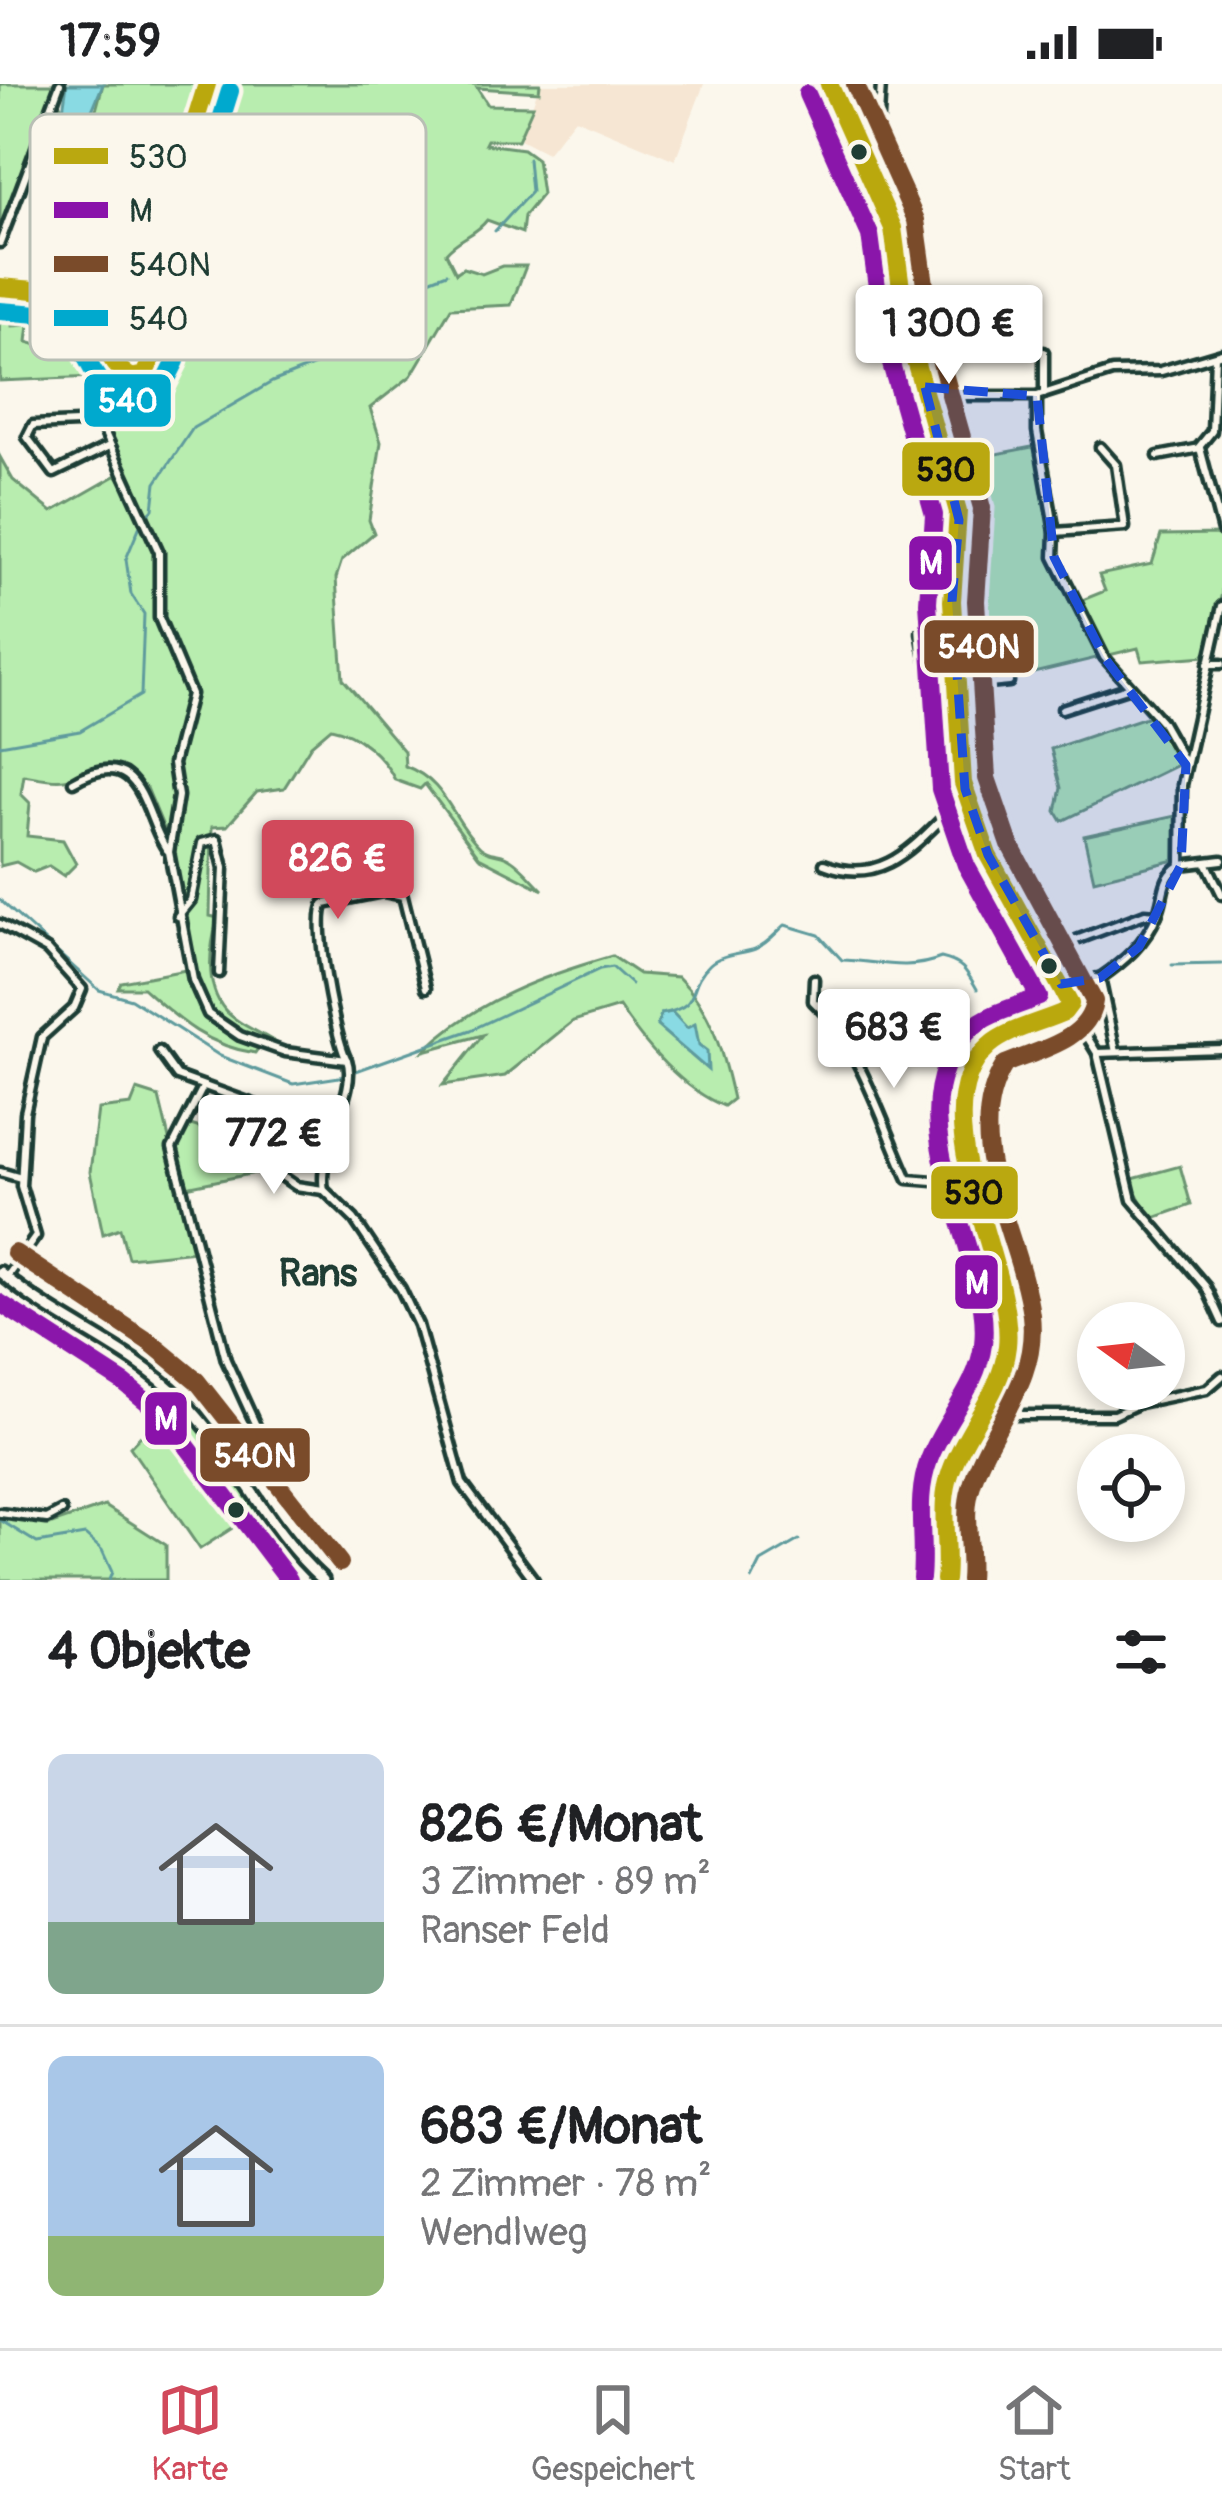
<!DOCTYPE html>
<html lang="de">
<meta charset="utf-8">
<style>
:root{--surface:#fff;--page:#f2f2f2;--text:#202124;--muted:#757577;--line:#e0e0e0;--accent:#d1495b}
body{margin:0;font-family:Pangolin,sans-serif;background:var(--page);color:var(--text);height:100vh;display:flex;flex-direction:column;font-size:45px;white-space:nowrap}
*{box-sizing:border-box;margin:0}
p{font-size:39px;color:var(--muted)}
.icon{flex:none;width:66px;height:66px;fill:none;stroke:currentColor;stroke-width:2;stroke-linecap:round;stroke-linejoin:round}
.map{position:relative;height:1496px;overflow:hidden}
.sheet{display:flex;flex-direction:column;background:var(--surface);flex:1}
.sheet>*{flex:none}
.needle{width:78px;rotate:285deg}
.buttons{position:absolute;left:1077px;top:1218px;display:grid;gap:24px}
.buttons a{display:grid;place-items:center;width:108px;height:108px;border-radius:50%;background:var(--surface);box-shadow:0 6px 18px #0003;font-size:60px}
.price{position:absolute;translate:-50% -102px;padding:0 27px;border-radius:12px;background:#fff;color:#222;font-size:39px;line-height:78px;filter:drop-shadow(0 3px 6px #0008)}
.price::after{content:'';position:absolute;left:50%;top:72px;width:36px;height:27px;margin-left:-18px;background:inherit;clip-path:polygon(0 0,100% 0,50% 100%)}
.price.selected{background:var(--accent);color:#fff}
ul{padding:0;list-style:none}
li{display:flex;align-items:center;gap:36px;height:300px;padding:0 48px}
li+li{border-top:3px solid var(--line)}
li span{display:grid;place-items:center;flex:none;width:336px;height:240px;border-radius:18px;color:#555}
li>.icon{margin-inline-start:auto}
span .icon{width:144px;height:144px;fill:#fffc;stroke-width:1}
li b{font-size:51px}
h2{display:flex;justify-content:space-between;align-items:center;height:144px;padding:0 48px;font-size:51px}
.status{display:flex;justify-content:space-between;align-items:center;height:84px;padding:0 60px;background:var(--surface);direction:ltr}
.status svg{height:33px;fill:currentColor}
.menu{display:flex;justify-content:space-around;align-items:center;height:168px;border-top:3px solid var(--line);background:var(--surface);font-size:33px;color:var(--muted)}
.menu a{display:grid;justify-items:center;gap:6px}
.menu .selected{color:var(--accent)}
.map>svg:first-child{display:block}
</style>
<div class="status"><b>17:59</b><svg viewBox="0 0 49 12"><path d="M0 12V9h3v3zM5 12V6h3v6zM10 12V3h3v9zM15 12V0h3v12zM26 1h20v11H26zM47 4h2v5h-2z"/></svg></div>
<div class="map">
<svg width="1222" height="1496" viewBox="0 0 1222 1496">
<rect width="100%" height="100%" fill="#fbf7ec"/>
<filter id="ink" filterUnits="userSpaceOnUse"><feTurbulence type="fractalNoise" baseFrequency=".00833" numOctaves="2"/><feDisplacementMap in="SourceGraphic" scale="24" xChannelSelector="R" yChannelSelector="G"/><feConvolveMatrix kernelMatrix="1 2 1 2 8 2 1 2 1" color-interpolation-filters="sRGB"/></filter>
<g filter="url(#ink)">
<g fill="#f6e6d3">
<path d="M540 0H704L675 76 575 34 547 69 520 55Z"/>
<path d="M100 177 155 183 150 228 162 250V285L140 299 116 293 103 246 82 213 90 187Z"/>
</g>
<g fill="#b8edaf" stroke="#6c9572" stroke-width="3">
<path d="M0 0H58L3 144 0 142Z"/>
<path d="M103 0H540L539 8 477 4 488 21 533 22 518 56H487L485 60 523 65 537 75 542 110 524 132 522 149 487 136C475 152 459 153 446 169L456 189 463 184 482 190 502 182H526L511 221 451 224 411 292 370 324 381 358 369 436 374 449 342 476 336 494 343 595 404 667 405 682C448 698 451 736 480 763 489 771 497 768 507 773 520 779 532 796 543 806L479 773 425 700 420 705 395 696C384 673 358 649 331 644L311 661 284 704 257 708 227 742 212 743 210 832 218 834C210 862 204 901 225 926 238 941 265 950 281 962L263 957 255 969C207 962 179 936 143 904H118L121 898 191 885 175 771 147 704C101 672 108 690 64 695 52 697 37 693 24 691L21 710 30 719 27 752 63 756 76 780 64 792 49 782 34 788 16 778 0 782V373L13 396 52 428 117 391 145 442C122 398 81 339 116 293L140 299 162 285V250L150 228 155 183 100 177 95 96 88 93 91 44 55 34 60 20 63 26H96Z"/>
<path d="M53 203C84 215 115 263 95 293L0 297V207H8L12 242 29 241 27 258 66 269 71 231 58 222Z"/>
<path d="M1037 362 1052 445 1051 475 1075 519 1105 507 1099 491 1152 480 1161 451 1221 450 1222 509 1205 572 1142 577 1138 564 1034 589 1030 558 958 562 956 504 962 466 988 467 991 443 964 440 950 379Z"/>
<path d="M1152 631 1181 679 1062 737 1056 727 1061 704 1051 665Z"/>
<path d="M1175 732V776L1094 796 1084 752Z"/>
<path d="M612 872 639 890 678 893C712 926 723 970 733 1015L724 1022C683 1006 643 959 619 923L573 937 505 992 443 1001 483 951 424 967C476 916 543 892 612 872Z"/>
<path d="M137 1006 159 1013 196 1167 128 1174 120 1144 103 1150 90 1088 98 1025 131 1021Z"/>
<path d="M187 1040C212 1046 226 1059 250 1066L255 1089 186 1103 176 1067Z"/>
<path d="M1180 1082 1191 1121 1151 1135 1129 1096Z"/>
<path d="M175 1317 224 1373 257 1428 200 1465 130 1363Z"/>
<path d="M105 1422 166 1461V1496H0V1433L49 1441Z"/>
</g>
<g fill="#89dae3" stroke="#5f9b9d" stroke-width="3">
<path d="M67 0H103L90 31 63 26Z"/>
<path d="M672 928 687 944 695 940 699 961 707 967 708 986 657 942 661 930Z"/>
</g>
<g fill="none" stroke-linecap="round" stroke-linejoin="round">
<g stroke="#5f9b9d" stroke-width="3">
<path d="M495 147 531 108 528 75"/>
<path d="M353 273 394 247 429 196 447 189"/>
<path d="M146 432 153 425 156 399 193 344 272 298 345 269"/>
<path d="M0 661 80 647 141 611 144 530 131 510 126 475 141 439"/>
<path d="M0 816 99 906 131 915 220 972 293 1000 346 992"/>
<path d="M1172 881 1222 880"/>
<path d="M661 930C705 922 684 904 710 880 721 870 741 870 755 865 767 860 776 849 785 841L819 851 842 876C877 877 906 888 941 874 963 879 966 886 977 905"/>
<path d="M356 987 471 946 600 885 612 883 631 900"/>
<path d="M0 1436 37 1459 85 1451 102 1466 112 1488 109 1496"/>
<path d="M752 1496 761 1478 799 1456"/>
</g>
<defs>
<g id="minor">
<path d="M875 97 881 0"/>
<path d="M0 159 60 0"/>
<path d="M1044 268V310"/>
<path d="M115 285 104 306 100 338 159 468V534L191 610 173 680 178 712 169 768 193 896 208 930 240 952 285 968 347 976C359 1007 316 1065 324 1106L354 1135 401 1205 418 1241 462 1399 534 1496"/>
<path d="M925 303 961 312H1037L1112 288 1161 287 1222 269"/>
<path d="M1037 312V347L1055 448 1054 473 1104 573 1161 637 1186 681"/>
<path d="M100 338 33 341 27 353 54 389 107 363"/>
<path d="M1199 363 1212 347 1215 272"/>
<path d="M1158 372 1200 364 1222 447"/>
<path d="M1055 448 1125 443 1116 381 1100 363"/>
<path d="M921 548 928 586 944 604 956 629"/>
<path d="M1208 580H1222"/>
<path d="M958 603 1009 598"/>
<path d="M1062 625 1127 604"/>
<path d="M73 698C144 656 143 733 167 766"/>
<path d="M824 780C891 807 925 745 967 712"/>
<path d="M1207 780 1222 811"/>
<path d="M1181 781 1182 701 1222 522"/>
<path d="M1181 781 1222 776"/>
<path d="M178 832 191 816 202 759 217 755 224 784 219 889"/>
<path d="M0 840 47 866 82 905 74 924 42 953 25 1029 21 1102 36 1152 6 1194"/>
<path d="M1042 869 1145 830 1157 831"/>
<path d="M814 895 813 917C860 962 881 1036 908 1095L971 1100"/>
<path d="M1061 900 1099 894"/>
<path d="M1069 923 1097 969 1132 1116 1206 1203 1222 1238"/>
<path d="M159 967 177 992 262 1023 254 1073 296 1102 323 1106"/>
<path d="M1116 968 1100 894C1125 877 1145 859 1157 831 1166 811 1160 794 1181 781"/>
<path d="M1097 969 1222 965"/>
<path d="M347 976C336 957 312 838 324 820L383 808 403 812 426 904"/>
<path d="M203 1003 172 1064 226 1276 263 1357 262 1366 237 1380"/>
<path d="M0 1088 21 1094"/>
<path d="M985 1331H1114L1140 1319 1207 1305 1222 1292"/>
<path d="M0 1429 47 1435 62 1427"/>
</g>
<g id="secondary">
<path d="M829 0 893 144 907 248 958 428 952 517 963 699 988 771 1070 920 1064 928 989 961C926 1028 997 1160 1007 1235 1016 1306 959 1342 945 1405 939 1435 950 1465 945 1496"/>
<path d="M0 203C138 205 77 273 132 294L144 291 152 274 146 195 207 0"/>
<path d="M0 1188C56 1238 128 1261 181 1315 236 1370 265 1444 323 1496"/>
</g>
</defs>
<use href="#minor" stroke="#1f3d34" stroke-width="15"/>
<use href="#secondary" stroke="#1f3d34" stroke-width="18"/>
<use href="#minor" stroke="#fbf7ec" stroke-width="6"/>
<use href="#secondary" stroke="#fbf7ec" stroke-width="9"/>
<defs>
<g id="bus-1">
<path d="M829 0 893 144 907 248 958 428 952 517 963 699 988 771 1070 920 1064 928C1042 938 1006 946 989 962 915 1028 1016 1182 1007 1262 1002 1309 966 1344 951 1387 938 1423 949 1459 945 1496"/>
<path d="M0 203C38 206 83 207 99 248 108 269 112 282 132 294L144 291 152 274 146 195 207 0"/>
</g>
<g id="bus-2">
<path d="M807 10 870 151 884 255 934 431 928 518 940 705 966 781 1039 913C1019 922 988 929 972 944 883 1028 994 1167 983 1260 978 1303 944 1336 929 1376 914 1416 925 1453 921 1494"/>
<path d="M0 1219 124 1299 164 1332 289 1496"/>
</g>
<g id="bus-3">
<path d="M855 0 916 136 931 243 982 424 976 517 987 694 1010 761 1094 917C1090 956 1036 967 1005 980 957 1056 1021 1152 1031 1231 1039 1300 988 1342 971 1404 962 1433 972 1465 969 1496"/>
<path d="M15 1169 151 1259 197 1297 340 1479"/>
</g>
<path id="bus-4" d="M0 227 39 230 70 244C92 278 105 340 160 309L176 277 170 198 230 7"/>
</defs>
<use href="#bus-1" stroke="#fbf7ec" stroke-width="27"/>
<use href="#bus-2" stroke="#fbf7ec" stroke-width="27"/>
<use href="#bus-3" stroke="#fbf7ec" stroke-width="27"/>
<use href="#bus-4" stroke="#fbf7ec" stroke-width="27"/>
<use href="#bus-1" stroke="#baa810" stroke-width="18"/>
<use href="#bus-2" stroke="#8a12aa" stroke-width="18"/>
<use href="#bus-3" stroke="#7a4b2a" stroke-width="18"/>
<use href="#bus-4" stroke="#00a9ce" stroke-width="18"/>
</g>
</g>
<path fill="#1d4ed8" fill-opacity="0.2" stroke="#1d4ed8" stroke-width="9" stroke-dasharray="24 15" stroke-linejoin="round" d="M925 303 1037 312 1054 473 1104 573 1186 681 1181 781 1139 863 1100 894 1061 900 988 771 965 705 952 517 959 436Z"/>
<g fill="#1f3d34" stroke="#fbf7ec" stroke-width="4.5">
<circle cx="859" cy="68" r="10"/>
<circle cx="1049" cy="882" r="10"/>
<circle cx="236" cy="1426" r="10"/>
</g>
<g text-anchor="middle" stroke-width="10" stroke-linejoin="round" paint-order="stroke">
<g font-size="39" font-weight="bold" fill="#1f3d34" stroke="#fbf7ec">
<text x="318" y="1202">Rans</text>
</g>
</g>
<rect x="30" y="30" width="396" height="246" rx="18" fill="#fbf7ec" stroke="#b9bfb5" stroke-width="3"/>
<rect x="54" y="64" width="54" height="16" fill="#baa810"/>
<rect x="54" y="118" width="54" height="16" fill="#8a12aa"/>
<rect x="54" y="172" width="54" height="16" fill="#7a4b2a"/>
<rect x="54" y="226" width="54" height="16" fill="#00a9ce"/>
<g font-size="33" fill="#1f3d34">
<text x="129" y="84">530</text>
<text x="129" y="138">M</text>
<text x="129" y="192">540N</text>
<text x="129" y="246">540</text>
</g>
<g stroke="#fbf7ec" stroke-width="4.5">
<rect x="82" y="288" width="91" height="57" rx="12" fill="#00a9ce"/>
<rect x="900" y="356" width="92" height="58" rx="12" fill="#baa810"/>
<rect x="907" y="450" width="47" height="58" rx="12" fill="#8a12aa"/>
<rect x="922" y="534" width="114" height="57" rx="12" fill="#7a4b2a"/>
<rect x="929" y="1080" width="91" height="57" rx="12" fill="#baa810"/>
<rect x="953" y="1169" width="47" height="58" rx="12" fill="#8a12aa"/>
<rect x="143" y="1306" width="46" height="57" rx="12" fill="#8a12aa"/>
<rect x="198" y="1342" width="114" height="58" rx="12" fill="#7a4b2a"/>
</g>
<g font-size="33" text-anchor="middle" font-weight="bold" fill="#fff">
<text x="128" y="328">540</text>
<text x="931" y="490">M</text>
<text x="979" y="574">540N</text>
<text x="977" y="1210">M</text>
<text x="166" y="1346">M</text>
<text x="255" y="1383">540N</text>
</g>
<g font-size="33" text-anchor="middle" font-weight="bold" fill="#111">
<text x="946" y="397">530</text>
<text x="974" y="1120">530</text>
</g>
</svg>
<div class="buttons">
<a><svg class="needle" viewBox="-14 -14 28 28"><path d="M0-13l5 13h-10z" fill="#e53935"/><path d="M0 13l5-13h-10z" fill="#757577"/></svg></a>
<a><svg class="icon" aria-label="locate" viewBox="0 0 24 24"><circle cx="12" cy="12" r="6"/><path d="M12 2v4M12 18v4M2 12h4M18 12h4"/></svg></a>
</div>
<b class="price" style="left:949px;top:303px">1 300 €</b>
<b class="price selected" style="left:338px;top:838px">826 €</b>
<b class="price" style="left:894px;top:1007px">683 €</b>
<b class="price" style="left:274px;top:1113px">772 €</b>
</div>
<section class="sheet">
<h2>4 Objekte<svg class="icon" aria-label="filters" viewBox="0 0 24 24"><path d="M4 7h16M4 17h16"/><circle cx="9" cy="7" r="2"/><circle cx="15" cy="17" r="2"/></svg></h2>
<ul>
<li><span style="background:linear-gradient(#c9d6e8 70%,#7fa58c 0)"><svg class="icon" aria-label="home" viewBox="0 0 24 24"><path d="M3 11l9-7 9 7M6 9v11h12V9"/></svg></span><div><b>826 €/Monat</b><p>3 Zimmer · 89 m²</p><p>Ranser Feld</p></div></li>
<li><span style="background:linear-gradient(#a9c7e8 75%,#8fb573 0)"><svg class="icon" aria-label="home" viewBox="0 0 24 24"><path d="M3 11l9-7 9 7M6 9v11h12V9"/></svg></span><div><b>683 €/Monat</b><p>2 Zimmer · 78 m²</p><p>Wendlweg</p></div></li>
</ul>
</section>
<nav class="menu">
<a class="selected"><svg class="icon" aria-label="map" viewBox="0 0 24 24"><path d="M3 6l6-2 6 2 6-2v14l-6 2-6-2-6 2zM9 4v14M15 6v14"/></svg>Karte</a>
<a><svg class="icon" aria-label="saved" viewBox="0 0 24 24"><path d="M7 4h10v16l-5-4-5 4z"/></svg>Gespeichert</a>
<a><svg class="icon" aria-label="home" viewBox="0 0 24 24"><path d="M3 11l9-7 9 7M6 9v11h12V9"/></svg>Start</a>
</nav>
